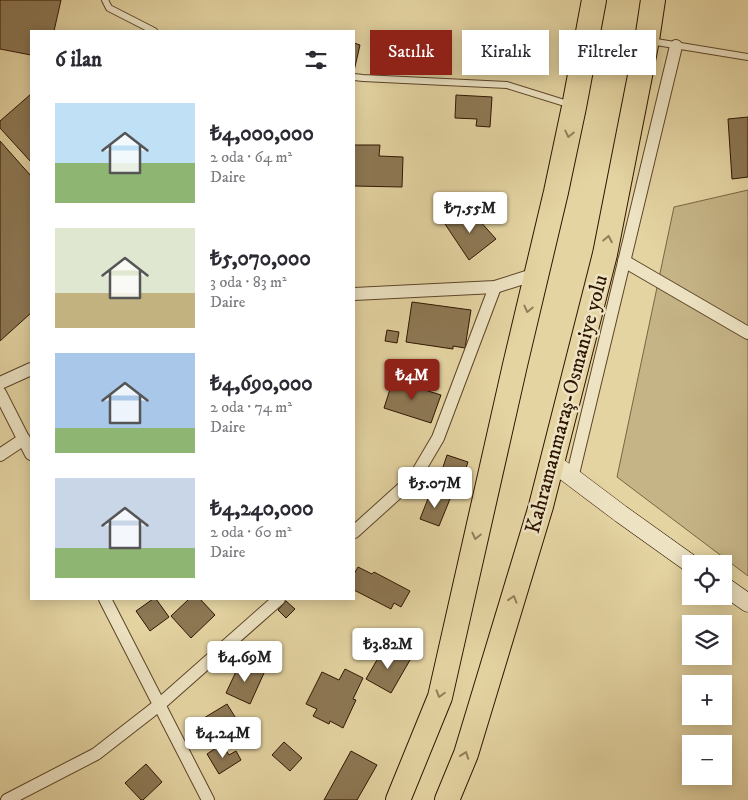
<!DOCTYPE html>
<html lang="tr">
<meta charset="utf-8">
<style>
:root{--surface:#fff;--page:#f7f7f7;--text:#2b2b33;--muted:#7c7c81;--accent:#8f2418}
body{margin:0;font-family:"IM FELL DW Pica",serif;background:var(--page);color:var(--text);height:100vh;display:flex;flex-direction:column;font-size:19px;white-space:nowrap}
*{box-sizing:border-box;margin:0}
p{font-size:16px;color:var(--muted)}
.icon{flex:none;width:28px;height:28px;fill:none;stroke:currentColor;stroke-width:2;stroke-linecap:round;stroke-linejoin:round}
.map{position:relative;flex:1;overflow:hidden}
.panel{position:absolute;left:30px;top:30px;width:325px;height:570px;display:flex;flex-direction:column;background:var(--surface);border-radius:0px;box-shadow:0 2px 12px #0003}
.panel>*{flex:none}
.banner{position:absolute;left:370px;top:30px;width:302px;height:45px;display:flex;gap:10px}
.buttons{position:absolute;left:682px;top:555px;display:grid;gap:10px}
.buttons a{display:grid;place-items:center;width:50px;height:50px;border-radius:0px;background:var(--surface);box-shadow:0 2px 12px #0003;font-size:25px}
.price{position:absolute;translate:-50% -42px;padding:0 11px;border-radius:5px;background:#fff;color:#222;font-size:16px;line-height:32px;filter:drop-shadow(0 1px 2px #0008)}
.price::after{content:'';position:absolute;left:50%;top:30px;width:15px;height:11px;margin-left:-8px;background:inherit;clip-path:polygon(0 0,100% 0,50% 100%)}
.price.active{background:var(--accent);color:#fff}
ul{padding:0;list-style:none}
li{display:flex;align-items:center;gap:15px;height:125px;padding:0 25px}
li span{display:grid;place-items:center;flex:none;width:140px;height:100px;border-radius:0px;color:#555}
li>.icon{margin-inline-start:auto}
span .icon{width:60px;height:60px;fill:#fffc;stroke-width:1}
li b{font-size:21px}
h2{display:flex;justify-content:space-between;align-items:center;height:60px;padding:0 25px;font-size:21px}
.chip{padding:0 18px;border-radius:0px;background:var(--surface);box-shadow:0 2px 12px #0003;font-size:18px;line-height:45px}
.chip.active{background:var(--accent);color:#fff}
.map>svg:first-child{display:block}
</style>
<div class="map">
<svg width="748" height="800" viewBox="0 0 748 800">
<rect width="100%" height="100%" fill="#e4d4a2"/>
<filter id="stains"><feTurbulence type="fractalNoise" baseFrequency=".004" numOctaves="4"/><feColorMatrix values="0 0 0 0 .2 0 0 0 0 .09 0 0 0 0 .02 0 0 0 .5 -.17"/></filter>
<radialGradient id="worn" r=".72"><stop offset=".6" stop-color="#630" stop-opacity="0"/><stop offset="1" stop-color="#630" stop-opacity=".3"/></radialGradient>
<path fill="#c5b486" stroke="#7a6443" d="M748 190V576L617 477 674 207Z"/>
<g fill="#8d7854" stroke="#2f1500">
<path d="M0 0H61L54 31H31V55L0 49Z"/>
<path d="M354 43 360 45 354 71Z"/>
<path d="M31 94V162L0 128V121Z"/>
<path d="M456 95 492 97 490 127 476 126 477 119 455 118Z"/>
<path d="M748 117V177L732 179 728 119Z"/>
<path d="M0 141 31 176V313L0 341Z"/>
<path d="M354 145H380L379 156 403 157 402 187 354 186Z"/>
<path d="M469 209 496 239 469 260 445 224Z"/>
<path d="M412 302 471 310 465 348 453 346V349L406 342Z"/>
<path d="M387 330 399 332 397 343 385 341Z"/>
<path d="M393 380 441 395 431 423 384 408Z"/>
<path d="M447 455 468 462 459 489 438 482Z"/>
<path d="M431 491 450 499 439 526 420 519Z"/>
<path d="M358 567 372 574 374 572 410 591 401 607 394 603 391 609 354 590V574Z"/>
<path d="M153 599H156L169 617 150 631 136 611Z"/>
<path d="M189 599H200L215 615 191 638 171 616Z"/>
<path d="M286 601 295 609 286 618 278 610Z"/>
<path d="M385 646 410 660 391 693 366 679Z"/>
<path d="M249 651 259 655 255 665 245 661Z"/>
<path d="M240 663 264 673 250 704 226 693Z"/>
<path d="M345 669 363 678 353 699 356 700 343 728 330 721 329 724 313 716 317 709 306 704 322 672 339 680Z"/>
<path d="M227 704 242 728 214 744 199 721Z"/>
<path d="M284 742 302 758 290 771 272 755Z"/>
<path d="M222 744 229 755 236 751 241 760 219 774 207 754Z"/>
<path d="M351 751 377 765 357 800H324Z"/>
<path d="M146 764 162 782 143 800H141L125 783Z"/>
</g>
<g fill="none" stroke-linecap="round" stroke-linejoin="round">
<defs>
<g id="lane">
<path d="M105 0 109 8 154 31"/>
<path d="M650 41 748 57"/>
<path d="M354 77 363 78 507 85 571 105"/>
</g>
<g id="street">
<path d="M624 261 748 333"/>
<path d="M354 294 495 287 536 274"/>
<path d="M0 383 31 369"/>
<path d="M0 393 31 454"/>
<path d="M0 455 24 439"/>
<path d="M572 478 676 46"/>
<path d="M354 532 415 477 438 438 495 287"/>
<path d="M105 599 208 800"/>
<path d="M7 800 96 754 159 705 279 599"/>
</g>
<g id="secondary">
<path d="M552 462 621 514 691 564"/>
<path d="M724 586 748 603"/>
</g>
<g id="highway">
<path d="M398 800 440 697 515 365 556 192 574 107 594 0"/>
<path d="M447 800 466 754 541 506 605 254 647 40 653 0"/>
</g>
</defs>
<use href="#lane" stroke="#5c4528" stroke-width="8"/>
<use href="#street" stroke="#5c4528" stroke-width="14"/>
<use href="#secondary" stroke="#2f1500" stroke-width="19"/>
<use href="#highway" stroke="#2f1500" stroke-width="26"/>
<use href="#lane" stroke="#ede3c3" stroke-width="6"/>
<use href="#street" stroke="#ede3c3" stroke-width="12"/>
<use href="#secondary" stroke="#ede3c3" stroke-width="18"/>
<use href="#highway" stroke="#e4d4a2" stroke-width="24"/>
</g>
<defs><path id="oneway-chevron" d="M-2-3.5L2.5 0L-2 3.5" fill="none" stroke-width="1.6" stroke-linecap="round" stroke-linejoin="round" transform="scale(1.25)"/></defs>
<g stroke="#937e59">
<use href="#oneway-chevron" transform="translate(569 134) rotate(102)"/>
<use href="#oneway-chevron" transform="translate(608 239) rotate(-79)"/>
<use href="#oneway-chevron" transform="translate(528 309) rotate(103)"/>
<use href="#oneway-chevron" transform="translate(476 536) rotate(103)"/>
<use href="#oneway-chevron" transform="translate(513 599) rotate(-73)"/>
<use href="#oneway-chevron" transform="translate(440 694) rotate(106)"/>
<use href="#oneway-chevron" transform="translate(465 755) rotate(-70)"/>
</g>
<g text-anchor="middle" stroke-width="5" stroke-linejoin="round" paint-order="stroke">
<g font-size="21" fill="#2f1500" stroke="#ede3c3">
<text transform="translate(566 404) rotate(-75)" y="7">Kahramanmaraş-Osmaniye yolu</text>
</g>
</g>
<rect width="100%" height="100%" filter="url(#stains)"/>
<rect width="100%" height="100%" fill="url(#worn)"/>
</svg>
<div class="buttons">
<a><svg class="icon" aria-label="locate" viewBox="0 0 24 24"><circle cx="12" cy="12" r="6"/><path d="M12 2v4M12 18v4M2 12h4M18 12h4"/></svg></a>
<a><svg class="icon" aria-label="layers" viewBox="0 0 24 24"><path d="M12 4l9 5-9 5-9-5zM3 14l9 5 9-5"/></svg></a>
<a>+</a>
<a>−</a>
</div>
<b class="price" style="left:470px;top:234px">₺7.55M</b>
<b class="price active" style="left:412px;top:401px">₺4M</b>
<b class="price" style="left:435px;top:509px">₺5.07M</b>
<b class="price" style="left:388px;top:670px">₺3.82M</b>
<b class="price" style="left:245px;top:683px">₺4.69M</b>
<b class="price" style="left:223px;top:759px">₺4.24M</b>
<div class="banner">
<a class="chip active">Satılık</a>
<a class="chip">Kiralık</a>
<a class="chip">Filtreler</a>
</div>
<section class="panel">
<h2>6 ilan<svg class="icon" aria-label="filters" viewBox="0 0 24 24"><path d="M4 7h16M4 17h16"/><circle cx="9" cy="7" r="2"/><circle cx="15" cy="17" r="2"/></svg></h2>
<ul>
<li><span style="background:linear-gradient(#bfe0f5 60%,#8fb573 0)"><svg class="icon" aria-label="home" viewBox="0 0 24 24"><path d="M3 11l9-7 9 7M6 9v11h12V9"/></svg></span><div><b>₺4,000,000</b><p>2 oda · 64 m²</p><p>Daire</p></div></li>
<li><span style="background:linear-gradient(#dfe7d0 65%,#c2b280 0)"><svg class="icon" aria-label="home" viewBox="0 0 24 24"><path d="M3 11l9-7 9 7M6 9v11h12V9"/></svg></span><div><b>₺5,070,000</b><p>3 oda · 83 m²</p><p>Daire</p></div></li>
<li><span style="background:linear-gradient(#a9c7e8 75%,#8fb573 0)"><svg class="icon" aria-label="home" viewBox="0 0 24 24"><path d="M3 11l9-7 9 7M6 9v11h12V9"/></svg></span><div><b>₺4,690,000</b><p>2 oda · 74 m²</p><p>Daire</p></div></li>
<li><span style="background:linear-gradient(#c9d6e8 70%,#8fb573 0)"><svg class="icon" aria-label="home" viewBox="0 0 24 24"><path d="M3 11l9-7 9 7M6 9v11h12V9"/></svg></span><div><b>₺4,240,000</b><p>2 oda · 60 m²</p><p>Daire</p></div></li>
</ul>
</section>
</div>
